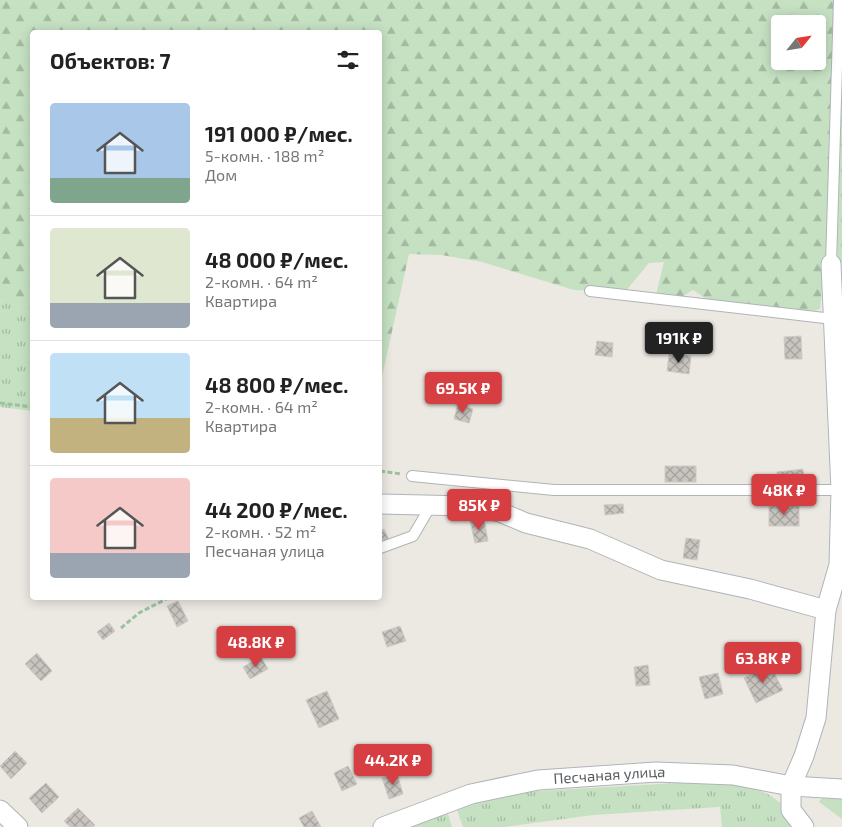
<!DOCTYPE html>
<html lang="ru">
<meta charset="utf-8">
<style>
:root{--surface:#fff;--page:#f2f2f2;--text:#222;--muted:#767676;--line:#e0e0e0;--accent:#d73e41}
body{margin:0;font-family:"Exo 2",sans-serif;background:var(--page);color:var(--text);height:100vh;display:flex;flex-direction:column;font-size:19px;white-space:nowrap}
*{box-sizing:border-box;margin:0}
p{font-size:16px;color:var(--muted)}
.icon{flex:none;width:28px;height:28px;fill:none;stroke:currentColor;stroke-width:2;stroke-linecap:round;stroke-linejoin:round}
.map{position:relative;flex:1;overflow:hidden}
.details{position:absolute;left:30px;top:30px;width:352px;height:570px;display:flex;flex-direction:column;background:var(--surface);border-radius:5px;box-shadow:0 2px 12px #0003}
.details>*{flex:none}
.needle{width:32px;rotate:60deg}
.buttons{position:absolute;left:771px;top:15px;display:grid;gap:10px}
.buttons a{display:grid;place-items:center;width:55px;height:55px;border-radius:5px;background:var(--surface);box-shadow:0 2px 12px #0003;font-size:25px}
.price{position:absolute;translate:-50% -42px;padding:0 11px;border-radius:5px;background:var(--accent);color:#fff;font-size:16px;line-height:32px;filter:drop-shadow(0 1px 2px #0008)}
.price::after{content:'';position:absolute;left:50%;top:30px;width:15px;height:11px;margin-left:-8px;background:inherit;clip-path:polygon(0 0,100% 0,50% 100%)}
.price.current{background:#222;color:#fff}
ul{padding:0;list-style:none}
li{display:flex;align-items:center;gap:15px;height:125px;padding:0 20px}
li+li{border-top:1px solid var(--line)}
li span{display:grid;place-items:center;flex:none;width:140px;height:100px;border-radius:5px;color:#555}
li>.icon{margin-inline-start:auto}
span .icon{width:60px;height:60px;fill:#fffc;stroke-width:1}
li b{font-size:21px}
h2{display:flex;justify-content:space-between;align-items:center;height:60px;padding:0 20px;font-size:21px}
.map>svg:first-child{display:block}
</style>
<div class="map">
<svg width="842" height="827" viewBox="0 0 842 827">
<defs>
<pattern id="grass-tufts" width="24" height="20" patternUnits="userSpaceOnUse" patternTransform="scale(1.25)"><rect width="24" height="20" fill="#c5e1c2"/><path d="M3 7l-1-3M5 7V3M7 7l1-3M15 17l-1-3M17 17v-4M19 17l1-3" fill="none" stroke="#a3baa1"/></pattern>
<pattern id="forest-firs" width="22" height="20" patternUnits="userSpaceOnUse" patternTransform="scale(1.25)"><rect width="22" height="20" fill="#c5e1c2"/><path d="M5 1l3.5 6h-7zM16 11l3.5 6h-7z" fill="#a3baa1"/></pattern>
<pattern id="building-cross-hatch" width="8" height="8" patternUnits="userSpaceOnUse" patternTransform="scale(1.25)"><rect width="8" height="8" fill="#c8c4bf"/><path d="M0 0l8 8M0 8l8-8" fill="none" stroke="#a5a29f"/></pattern>
</defs>
<rect width="100%" height="100%" fill="#ece9e3"/>
<g fill="url(#grass-tufts)">
<path d="M0 300 21 307 32 316V411L0 407Z"/>
<path d="M712 781C755 788 774 787 800 827H722L720 807 593 815 505 827H463L457 810 503 793Z"/>
<path d="M823 796H842V819L819 802Z"/>
<path d="M439 813 448 814 452 827H409Z"/>
</g>
<path fill="url(#forest-firs)" fill-rule="evenodd" d="M0 0H842V263L836 253 826 252 820 309 813 311 711 302 693 290 673 302 655 299 664 262 649 263 625 292 574 290 482 262 441 255 409 254 380 386V32H32V316L21 307 0 300ZM780 24H818V61H780Z"/>
<g fill="url(#building-cross-hatch)" stroke="#d0cac2">
<path d="M801 336 802 359H785L784 337Z"/>
<path d="M597 341 613 343 612 357 595 355Z"/>
<path d="M669 354 691 356 689 374 667 371Z"/>
<path d="M458 404 473 409 469 423 454 419Z"/>
<rect x="665" y="466" width="31" height="16"/>
<path d="M803 469 805 483 779 485 777 472Z"/>
<path d="M623 504 624 513 605 515 604 505Z"/>
<rect x="769" y="506" width="30" height="20"/>
<path d="M484 519 488 541 475 543 470 521Z"/>
<path d="M384 529 389 540 380 544V531Z"/>
<path d="M686 538 700 540 697 560 683 558Z"/>
<path d="M178 601 188 621 177 627 167 606Z"/>
<path d="M109 623 115 631 103 640 97 632Z"/>
<path d="M400 626 406 641 387 647 382 632Z"/>
<path d="M37 653 52 671 41 681 25 664Z"/>
<path d="M261 657 268 669 250 679 243 667Z"/>
<path d="M648 665 650 685 636 686 634 667Z"/>
<path d="M770 665 783 690 756 703 744 678Z"/>
<path d="M718 673 723 694 705 699 699 677Z"/>
<path d="M327 691 339 719 319 728 306 700Z"/>
<path d="M15 751 27 763 11 779 0 766Z"/>
<path d="M348 766 357 784 342 791 334 773Z"/>
<path d="M397 774 403 794 389 799 382 778Z"/>
<path d="M46 783 59 797 42 813 29 798Z"/>
<path d="M78 808 95 825 92 827H70L64 821Z"/>
<path d="M312 811 321 827H304L299 818Z"/>
</g>
<g fill="none" stroke-linecap="round" stroke-linejoin="round">
<defs>
<g id="service">
<path d="M831 264 839 0"/>
<path d="M590 291 833 319"/>
<path d="M412 476 554 490H841"/>
<path d="M380 548 413 536 430 507"/>
</g>
<g id="minor">
<path d="M380 504 467 506 500 512 526 523 590 539 661 570 750 589 826 610"/>
<path d="M0 810 18 827"/>
<path id="s1" d="M383 827 471 794 538 780 656 772 733 775 791 786 842 789"/>
<path d="M804 827 791 810V786L804 756 816 718 826 610 839 565 841 490 831 264"/>
</g>
</defs>
<use href="#service" stroke="#b0b4b7" stroke-width="12"/>
<use href="#minor" stroke="#b0b4b7" stroke-width="21"/>
<g stroke="#9cc2a2" stroke-width="3" stroke-dasharray="5 2.5" stroke-linecap="butt">
<path d="M0 403 32 407"/>
<path d="M380 471 401 474"/>
<path d="M121 628 139 613 168 598"/>
</g>
<use href="#service" stroke="#fff" stroke-width="10"/>
<use href="#minor" stroke="#fff" stroke-width="19"/>
</g>
<g text-anchor="middle" stroke-width="4" stroke-linejoin="round" paint-order="stroke">
<g font-size="15" fill="#5b5f62" stroke="#fff">
<text dy="5" stroke="none"><textPath href="#s1" startOffset="234">Песчаная улица</textPath></text>
</g>
</g>
</svg>
<div class="buttons">
<a><svg class="needle" viewBox="-14 -14 28 28"><path d="M0-13l5 13h-10z" fill="#e53935"/><path d="M0 13l5-13h-10z" fill="#767676"/></svg></a>
</div>
<b class="price current" style="left:679px;top:364px">191K ₽</b>
<b class="price" style="left:463px;top:414px">69.5K ₽</b>
<b class="price" style="left:784px;top:516px">48K ₽</b>
<b class="price" style="left:479px;top:531px">85K ₽</b>
<b class="price" style="left:256px;top:668px">48.8K ₽</b>
<b class="price" style="left:763px;top:684px">63.8K ₽</b>
<b class="price" style="left:393px;top:786px">44.2K ₽</b>
<section class="details">
<h2>Объектов: 7<svg class="icon" aria-label="filters" viewBox="0 0 24 24"><path d="M4 7h16M4 17h16"/><circle cx="9" cy="7" r="2"/><circle cx="15" cy="17" r="2"/></svg></h2>
<ul>
<li><span style="background:linear-gradient(#a9c7e8 75%,#7fa58c 0)"><svg class="icon" aria-label="home" viewBox="0 0 24 24"><path d="M3 11l9-7 9 7M6 9v11h12V9"/></svg></span><div><b>191 000 ₽/мес.</b><p>5-комн. · 188 m²</p><p>Дом</p></div></li>
<li><span style="background:linear-gradient(#dfe7d0 75%,#9aa5b1 0)"><svg class="icon" aria-label="home" viewBox="0 0 24 24"><path d="M3 11l9-7 9 7M6 9v11h12V9"/></svg></span><div><b>48 000 ₽/мес.</b><p>2-комн. · 64 m²</p><p>Квартира</p></div></li>
<li><span style="background:linear-gradient(#bfe0f5 65%,#c2b280 0)"><svg class="icon" aria-label="home" viewBox="0 0 24 24"><path d="M3 11l9-7 9 7M6 9v11h12V9"/></svg></span><div><b>48 800 ₽/мес.</b><p>2-комн. · 64 m²</p><p>Квартира</p></div></li>
<li><span style="background:linear-gradient(#f6c9c9 75%,#9aa5b1 0)"><svg class="icon" aria-label="home" viewBox="0 0 24 24"><path d="M3 11l9-7 9 7M6 9v11h12V9"/></svg></span><div><b>44 200 ₽/мес.</b><p>2-комн. · 52 m²</p><p>Песчаная улица</p></div></li>
</ul>
</section>
</div>
